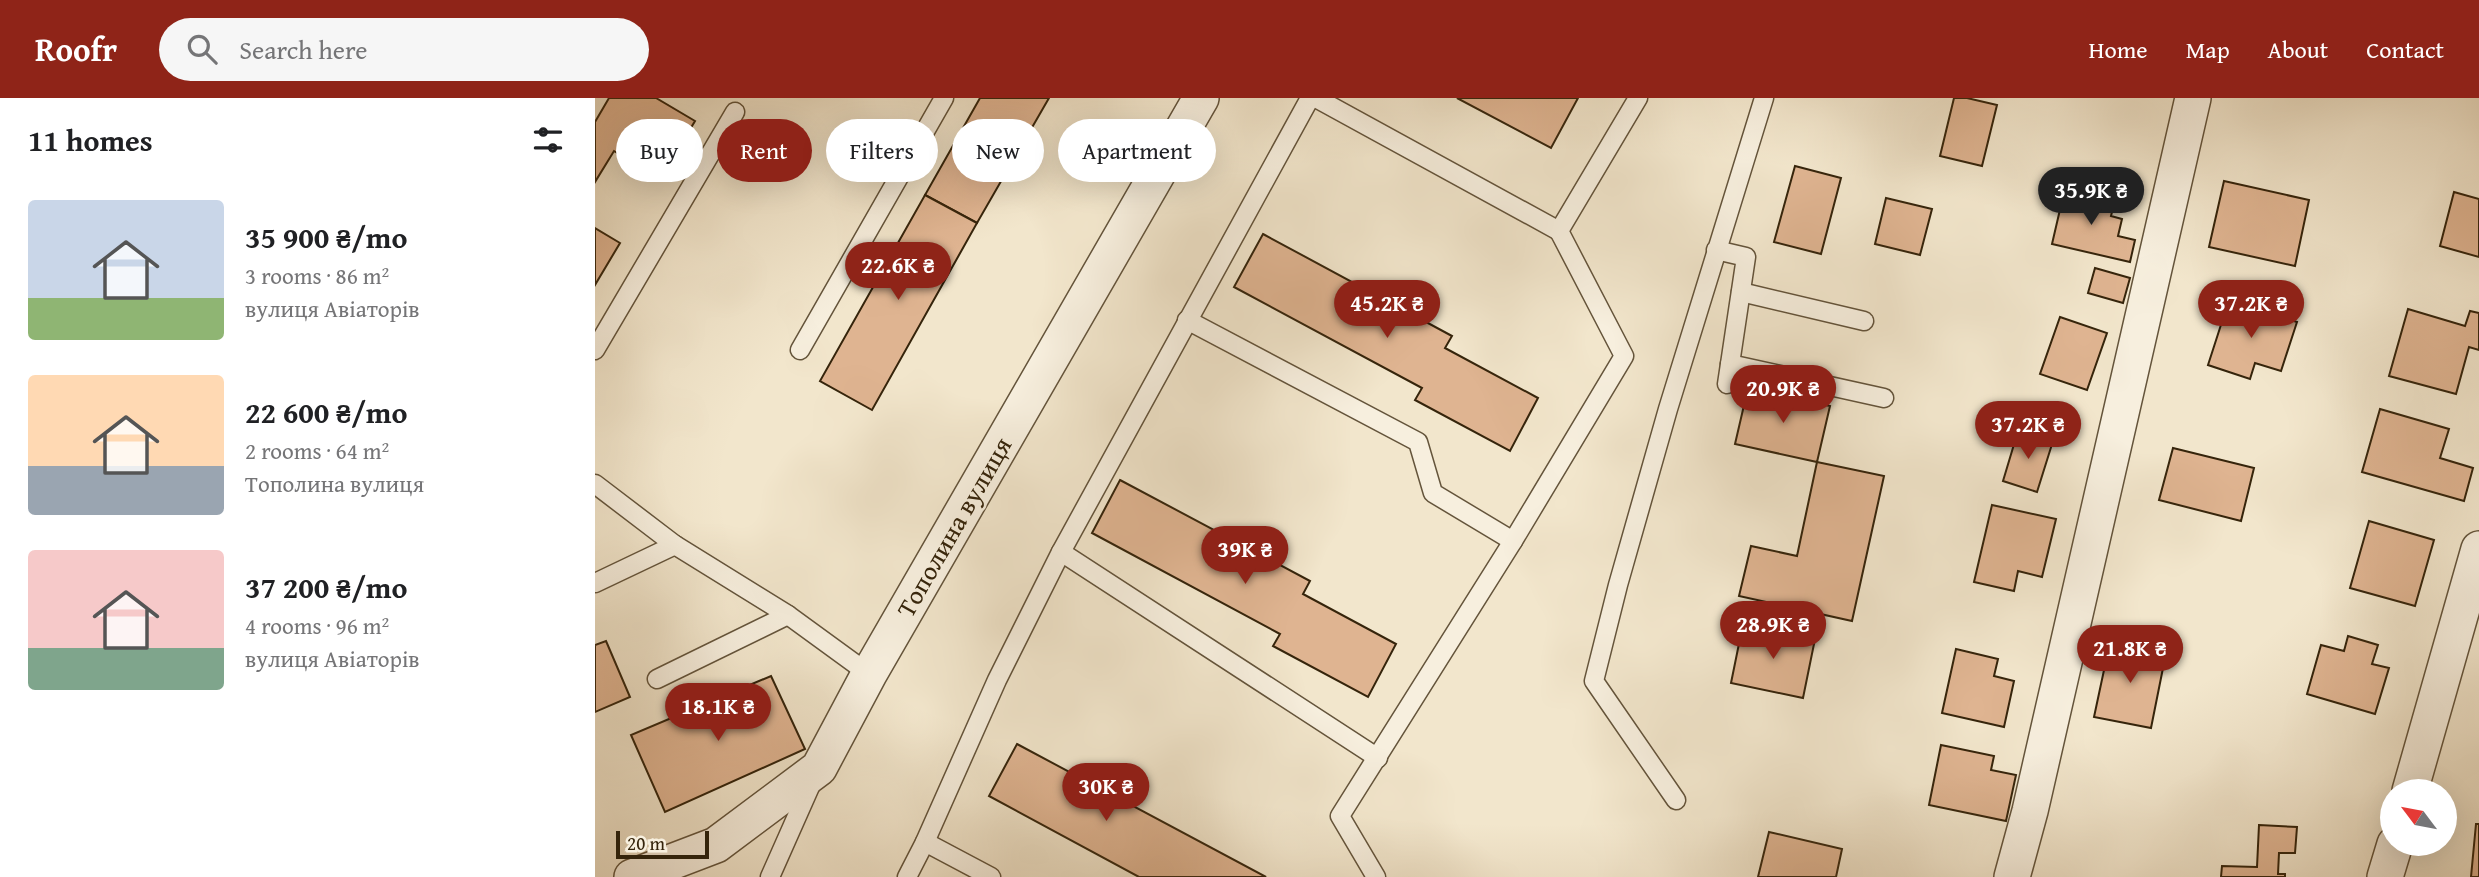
<!DOCTYPE html>
<meta charset="utf-8">
<style>
:root{--surface:#fff;--page:#f6f6f6;--text:#202124;--muted:#757577;--accent:#8f2418}
body{margin:0;font-family:"Gentium Book Plus",serif;background:var(--page);color:var(--text);height:100vh;display:flex;flex-direction:column;font-size:26px;white-space:nowrap}
*{box-sizing:border-box;margin:0}
p{font-size:23px;color:var(--muted)}
.icon{flex:none;width:38px;height:38px;fill:none;stroke:currentColor;stroke-width:2;stroke-linecap:round;stroke-linejoin:round}
.map{position:relative;flex:1;overflow:hidden}
.drawer{display:flex;flex-direction:column;background:var(--surface);width:595px}
.drawer>*{flex:none}
.hud{position:absolute;left:21px;top:21px;width:665px;height:63px;display:flex;gap:14px}
.needle{width:46px;rotate:302deg}
.tools{position:absolute;left:1785px;top:681px;display:grid;gap:14px}
.tools a{display:grid;place-items:center;width:77px;height:77px;border-radius:50%;background:var(--surface);box-shadow:0 7px 28px #0002;font-size:35px}
.scale{position:absolute;left:21px;bottom:18px;width:93px;box-sizing:border-box;padding-left:7px;border:4px solid #35240b;border-top:0;font-size:19px;line-height:24px;white-space:nowrap;color:#35240b;-webkit-text-stroke:5px #f7efde;paint-order:stroke}
.price{position:absolute;translate:-50% -60px;padding:0 16px;border-radius:24px;background:var(--accent);color:#fff;font-size:23px;line-height:46px;filter:drop-shadow(0 2px 4px #0008)}
.price::after{content:'';position:absolute;left:50%;top:42px;width:21px;height:16px;margin-left:-10px;background:inherit;clip-path:polygon(0 0,100% 0,50% 100%)}
.price.active{background:#222;color:#fff}
ul{padding:0;list-style:none}
li{display:flex;align-items:center;gap:21px;height:175px;padding:0 28px}
li span{display:grid;place-items:center;flex:none;width:196px;height:140px;border-radius:7px;color:#555}
li>.icon{margin-inline-start:auto}
span .icon{width:84px;height:84px;fill:#fffc;stroke-width:1}
li b{font-size:30px}
h2{display:flex;justify-content:space-between;align-items:center;height:84px;padding:0 28px;font-size:30px}
.pill{padding:0 24px;border-radius:32px;background:var(--surface);box-shadow:0 7px 28px #0002;font-size:24px;line-height:63px}
.pill.active{background:var(--accent);color:#fff}
header{display:flex;align-items:center;gap:42px;box-sizing:border-box;height:98px;padding:0 35px;background:var(--accent);color:#fff}
header strong{font-size:33px}
nav{display:flex;gap:38px;margin-inline-start:auto;font-size:24px}
.search{width:490px;height:63px;background:var(--page);display:flex;align-items:center;gap:18px;box-sizing:border-box;padding:0 24px;border-radius:38px;color:var(--muted);font-size:26px}
main{display:flex;flex:1;min-height:0}
.map>svg:first-child{display:block}
</style>
<header>
<strong>Roofr</strong>
<div class="search"><svg class="icon" aria-label="search" viewBox="0 0 24 24"><circle cx="10" cy="10" r="6"/><path d="M15 15l6 6"/></svg>Search here</div>
<nav><a>Home</a><a>Map</a><a>About</a><a>Contact</a></nav>
</header>
<main>
<section class="drawer">
<h2>11 homes<svg class="icon" aria-label="filters" viewBox="0 0 24 24"><path d="M4 7h16M4 17h16"/><circle cx="9" cy="7" r="2"/><circle cx="15" cy="17" r="2"/></svg></h2>
<ul>
<li><span style="background:linear-gradient(#c9d6e8 70%,#8fb573 0)"><svg class="icon" aria-label="home" viewBox="0 0 24 24"><path d="M3 11l9-7 9 7M6 9v11h12V9"/></svg></span><div><b>35 900 ₴/mo</b><p>3 rooms · 86 m²</p><p>вулиця Авіаторів</p></div></li>
<li><span style="background:linear-gradient(#ffd9b3 65%,#9aa5b1 0)"><svg class="icon" aria-label="home" viewBox="0 0 24 24"><path d="M3 11l9-7 9 7M6 9v11h12V9"/></svg></span><div><b>22 600 ₴/mo</b><p>2 rooms · 64 m²</p><p>Тополина вулиця</p></div></li>
<li><span style="background:linear-gradient(#f6c9c9 70%,#7fa58c 0)"><svg class="icon" aria-label="home" viewBox="0 0 24 24"><path d="M3 11l9-7 9 7M6 9v11h12V9"/></svg></span><div><b>37 200 ₴/mo</b><p>4 rooms · 96 m²</p><p>вулиця Авіаторів</p></div></li>
</ul>
</section>
<div class="map">
<svg width="1884" height="779" viewBox="0 0 1884 779">
<rect width="100%" height="100%" fill="#f2e6cc"/>
<filter id="stains"><feTurbulence type="fractalNoise" baseFrequency=".00286" numOctaves="4"/><feColorMatrix values="0 0 0 0 .2 0 0 0 0 .09 0 0 0 0 .02 0 0 0 .5 -.17"/></filter>
<radialGradient id="worn" r=".72"><stop offset=".6" stop-color="#630" stop-opacity="0"/><stop offset="1" stop-color="#630" stop-opacity=".3"/></radialGradient>
<g fill="#dfb491" stroke="#35240b" stroke-width="2">
<path d="M14 0H61L100 23 65 81 19 53 0 84V24Z"/>
<path d="M385 0H454L382 125 330 97Z"/>
<path d="M862 0H983L956 50Z"/>
<path d="M1359 0H1372L1402 7 1387 68 1345 58Z"/>
<path d="M1200 68 1246 80 1226 156 1179 144Z"/>
<path d="M1629 83 1714 102 1700 168 1614 149Z"/>
<path d="M1470 90 1520 102 1516 118 1527 121 1523 138 1540 142 1535 164 1457 146Z"/>
<path d="M1859 94 1884 101V159L1845 148Z"/>
<path d="M330 97 382 125 277 312 225 283Z"/>
<path d="M1291 100 1337 111 1325 157 1280 146Z"/>
<path d="M0 130 25 145 0 187Z"/>
<path d="M668 136 857 238 850 250 943 300 915 353 820 302 827 290 639 189Z"/>
<path d="M1500 170 1535 180 1528 205 1493 195Z"/>
<path d="M1634 202 1702 224 1686 273 1660 265 1655 281 1613 267Z"/>
<path d="M1813 211 1870 228 1875 213 1884 215V252L1874 249 1861 296 1794 278Z"/>
<path d="M1465 219 1512 235 1492 292 1445 276Z"/>
<path d="M1153 290 1235 308 1222 364 1140 346Z"/>
<path d="M1785 311 1854 331 1845 360 1878 370 1869 403 1767 374Z"/>
<path d="M1423 333 1458 343 1442 394 1408 383Z"/>
<path d="M1578 350 1659 370 1646 423 1564 402Z"/>
<path d="M1222 364 1289 378 1257 523 1144 498 1156 448 1202 458Z"/>
<path d="M525 382 715 483 708 496 801 546 773 599 678 548 685 536 497 435Z"/>
<path d="M1397 407 1461 421 1447 479 1423 473 1419 493 1379 484Z"/>
<path d="M1774 423 1839 442 1820 508 1755 490Z"/>
<path d="M1148 526 1220 541 1208 600 1136 585Z"/>
<path d="M1753 538 1783 547 1777 566 1794 570 1780 616 1712 596 1726 547 1749 553Z"/>
<path d="M11 543 35 599 0 614V547Z"/>
<path d="M1515 544 1571 555 1556 630 1499 619Z"/>
<path d="M1361 551 1403 561 1399 578 1419 583 1409 629 1347 615Z"/>
<path d="M176 578 210 651 70 714 36 637Z"/>
<path d="M422 646 671 779H544L394 698Z"/>
<path d="M1346 647 1399 658 1396 672 1421 677 1411 723 1334 707Z"/>
<path d="M1881 726H1884V779H1876Z"/>
<path d="M1664 727 1702 729 1700 755H1684L1683 776H1690V779H1626L1627 768 1662 769Z"/>
<path d="M1174 734 1247 751 1241 779H1163Z"/>
</g>
<g fill="none" stroke-linecap="round" stroke-linejoin="round">
<defs>
<g id="service">
<path d="M721 0 964 133"/>
<path d="M1121 152 1151 159 1132 286"/>
<path d="M1146 194 1269 223"/>
<path d="M592 222 823 344 838 395 918 443"/>
<path d="M0 252 140 14"/>
<path d="M205 252 349 0"/>
<path d="M1135 266 1289 300"/>
<path d="M0 386 80 447 193 517 274 576"/>
<path d="M466 454 783 660"/>
<path d="M0 485 80 447"/>
<path d="M62 581 193 517"/>
<path d="M1081 702 999 583 1023 487 1073 311 1169 0"/>
<path d="M330 744 396 779"/>
<path d="M175 779 218 682"/>
<path d="M312 779 330 744 402 582 466 454 715 0"/>
<path d="M781 779 745 718 918 443 1029 258 964 133 1043 0"/>
</g>
<g id="minor">
<path d="M1815 693 1884 451"/>
<path d="M37 779 121 747 224 670 274 576 606 0"/>
<path d="M1417 779 1435 713 1598 0"/>
<path d="M1790 779 1800 746"/>
</g>
</defs>
<use href="#service" stroke="#64543b" stroke-width="21"/>
<use href="#minor" stroke="#64543b" stroke-width="38"/>
<use href="#service" stroke="#f7efde" stroke-width="18"/>
<use href="#minor" stroke="#f7efde" stroke-width="35"/>
</g>
<g text-anchor="middle" stroke-width="5" stroke-linejoin="round" paint-order="stroke">
<g font-size="26" fill="#35240b" stroke="#f7efde">
<text transform="translate(359 429) rotate(-60)" y="9">Тополина вулиця</text>
</g>
</g>
<rect width="100%" height="100%" filter="url(#stains)"/>
<rect width="100%" height="100%" fill="url(#worn)"/>
</svg>
<div class="tools">
<a><svg class="needle" viewBox="-14 -14 28 28"><path d="M0-13l5 13h-10z" fill="#e53935"/><path d="M0 13l5-13h-10z" fill="#757577"/></svg></a>
</div>
<div class="scale">20 m</div>
<b class="price active" style="left:1496px;top:129px">35.9K ₴</b>
<b class="price" style="left:303px;top:204px">22.6K ₴</b>
<b class="price" style="left:792px;top:242px">45.2K ₴</b>
<b class="price" style="left:1656px;top:242px">37.2K ₴</b>
<b class="price" style="left:1188px;top:327px">20.9K ₴</b>
<b class="price" style="left:1433px;top:363px">37.2K ₴</b>
<b class="price" style="left:650px;top:488px">39K ₴</b>
<b class="price" style="left:1178px;top:563px">28.9K ₴</b>
<b class="price" style="left:1535px;top:587px">21.8K ₴</b>
<b class="price" style="left:123px;top:645px">18.1K ₴</b>
<b class="price" style="left:511px;top:725px">30K ₴</b>
<div class="hud">
<a class="pill">Buy</a>
<a class="pill active">Rent</a>
<a class="pill">Filters</a>
<a class="pill">New</a>
<a class="pill">Apartment</a>
</div>
</div>
</main>
